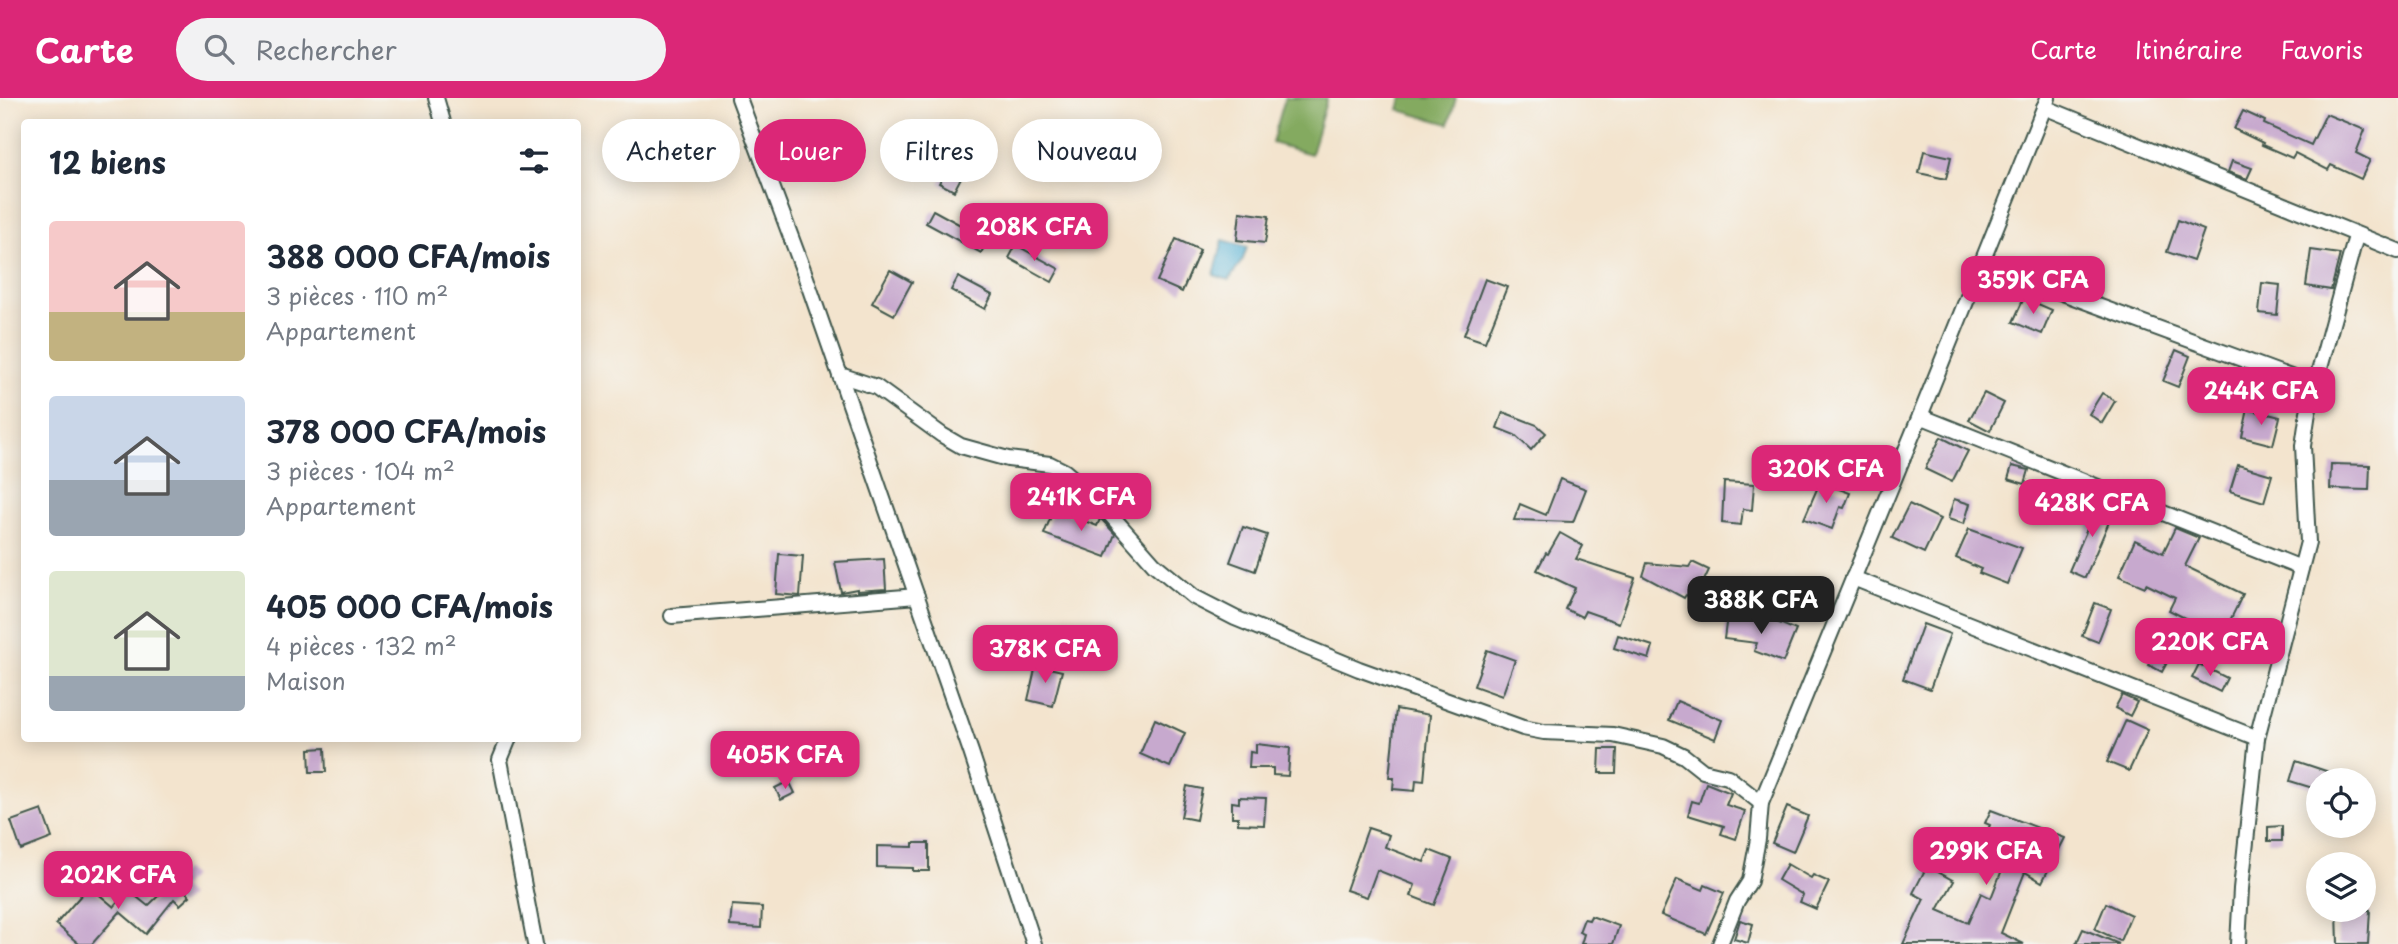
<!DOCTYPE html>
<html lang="fr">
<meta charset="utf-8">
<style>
:root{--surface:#fff;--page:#f2f2f3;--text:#1f2937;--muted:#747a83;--accent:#db2777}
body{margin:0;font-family:"Playpen Sans",sans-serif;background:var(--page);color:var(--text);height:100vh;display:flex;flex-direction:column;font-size:26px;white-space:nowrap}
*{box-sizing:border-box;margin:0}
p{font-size:23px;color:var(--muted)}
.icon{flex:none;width:38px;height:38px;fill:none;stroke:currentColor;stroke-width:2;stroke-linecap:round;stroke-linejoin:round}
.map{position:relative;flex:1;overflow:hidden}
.drawer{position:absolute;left:21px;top:21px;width:560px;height:623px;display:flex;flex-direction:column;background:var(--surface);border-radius:7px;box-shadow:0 4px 18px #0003}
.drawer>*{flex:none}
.guide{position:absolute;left:602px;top:21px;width:665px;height:63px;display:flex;gap:14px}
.fabs{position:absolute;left:2306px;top:670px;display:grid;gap:14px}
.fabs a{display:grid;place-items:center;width:70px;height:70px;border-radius:50%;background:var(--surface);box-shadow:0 4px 18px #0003;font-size:35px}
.price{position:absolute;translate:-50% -60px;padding:0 16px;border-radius:14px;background:var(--accent);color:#fff;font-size:23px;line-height:46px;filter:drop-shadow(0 2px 4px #0008)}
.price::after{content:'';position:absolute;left:50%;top:42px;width:21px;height:16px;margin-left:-10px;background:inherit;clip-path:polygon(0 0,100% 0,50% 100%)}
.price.current{background:#222;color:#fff}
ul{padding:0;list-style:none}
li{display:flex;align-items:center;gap:21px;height:175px;padding:0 28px}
li span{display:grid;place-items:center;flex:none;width:196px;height:140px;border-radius:7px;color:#555}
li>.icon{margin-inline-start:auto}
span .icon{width:84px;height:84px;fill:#fffc;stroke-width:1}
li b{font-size:30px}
h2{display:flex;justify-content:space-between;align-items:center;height:84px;padding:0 28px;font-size:30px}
.chip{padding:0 24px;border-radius:32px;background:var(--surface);box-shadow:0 4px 18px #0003;font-size:24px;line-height:63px}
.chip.current{background:var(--accent);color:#fff}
header{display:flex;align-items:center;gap:42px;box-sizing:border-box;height:98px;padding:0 35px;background:var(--accent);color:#fff}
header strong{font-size:33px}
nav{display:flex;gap:38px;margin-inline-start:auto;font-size:24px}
.search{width:490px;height:63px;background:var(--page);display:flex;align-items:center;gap:18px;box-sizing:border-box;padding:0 24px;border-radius:38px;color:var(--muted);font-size:26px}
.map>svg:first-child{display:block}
</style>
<header>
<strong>Carte</strong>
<div class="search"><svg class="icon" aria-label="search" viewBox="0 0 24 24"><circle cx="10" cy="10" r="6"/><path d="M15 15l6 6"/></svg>Rechercher</div>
<nav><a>Carte</a><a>Itinéraire</a><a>Favoris</a></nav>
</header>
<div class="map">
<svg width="2398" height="846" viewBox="0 0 2398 846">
<rect width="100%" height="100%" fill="#f6f6f2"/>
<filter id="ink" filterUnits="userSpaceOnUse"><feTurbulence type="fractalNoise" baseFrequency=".0143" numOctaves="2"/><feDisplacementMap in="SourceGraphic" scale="14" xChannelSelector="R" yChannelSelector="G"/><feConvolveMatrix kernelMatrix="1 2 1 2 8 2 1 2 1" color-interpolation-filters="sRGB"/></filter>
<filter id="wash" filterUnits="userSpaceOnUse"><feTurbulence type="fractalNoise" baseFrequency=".00686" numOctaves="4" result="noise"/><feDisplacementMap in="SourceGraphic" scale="28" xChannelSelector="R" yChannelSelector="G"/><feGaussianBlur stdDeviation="1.57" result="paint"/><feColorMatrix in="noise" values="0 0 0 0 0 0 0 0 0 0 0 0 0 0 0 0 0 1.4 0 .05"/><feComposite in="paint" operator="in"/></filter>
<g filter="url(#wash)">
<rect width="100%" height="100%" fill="#f3e4ce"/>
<g fill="#84aa60" stroke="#52744a" stroke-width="2">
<path d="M1285 0H1327L1311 56 1272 45Z"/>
<path d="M1402 0H1456L1449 26 1399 12Z"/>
</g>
<path fill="#56b1d4" stroke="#3a7784" stroke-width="2" d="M1223 142 1247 149 1243 161 1229 182 1214 177Z"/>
<g id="blocks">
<g fill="#c7a9ce">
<path d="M2243 13 2265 23 2264 26 2311 47 2326 16 2365 32 2356 55 2370 62 2361 81 2331 67 2328 72 2295 55 2292 60 2262 47 2263 45 2234 31Z"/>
<path d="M826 30 840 37 830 55 816 47Z"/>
<path d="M962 32 986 45 970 74 965 72 954 93 939 85 950 64 946 62Z"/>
<path d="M1924 53 1951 59 1946 81 1919 75Z"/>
<path d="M2232 63 2252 70 2247 81 2228 74Z"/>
<path d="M933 112 988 142 981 155 926 125Z"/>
<path d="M1240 114 1269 118 1265 145 1237 142Z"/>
<path d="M2178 122 2204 132 2193 163 2167 154Z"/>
<path d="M1176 141 1200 152 1182 194 1157 183Z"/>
<path d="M1016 147 1059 171 1052 184 1009 160Z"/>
<path d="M2311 152 2340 156 2331 192 2306 188Z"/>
<path d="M890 172 912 184 894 217 872 205Z"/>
<path d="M958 179 992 197 985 211 951 192Z"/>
<path d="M1485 181 1507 189 1485 244 1464 237Z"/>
<path d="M2262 185 2280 187 2277 217 2259 215Z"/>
<path d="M2024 200 2052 212 2042 236 2013 224Z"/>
<path d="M2176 252 2190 258 2178 289 2163 283Z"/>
<path d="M1984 295 2004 305 1990 333 1969 322Z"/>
<path d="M2102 295 2115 303 2102 325 2089 316Z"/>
<path d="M2248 311 2280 319 2273 347 2242 339Z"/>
<path d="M1503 314 1537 327 1546 335 1531 352 1515 337 1497 330Z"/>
<path d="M1941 339 1968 353 1952 384 1925 371Z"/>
<path d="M2331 366 2370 367 2369 392 2330 391Z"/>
<path d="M2238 367 2272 377 2264 404 2230 393Z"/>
<path d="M2012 368 2029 372 2025 386 2008 381Z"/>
<path d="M1560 381 1586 391 1573 424 1514 422 1520 406 1546 417Z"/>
<path d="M1724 384 1754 386 1752 412 1743 411 1741 427 1722 425Z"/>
<path d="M1820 384 1850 395 1844 410 1840 409 1832 431 1804 421Z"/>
<path d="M2057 397V414H2027V398Z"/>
<path d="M1954 401 1970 406 1964 426 1948 421Z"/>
<path d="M2099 403 2115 410 2085 480 2069 473Z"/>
<path d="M1909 406 1940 421 1924 455 1892 440Z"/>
<path d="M1054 411 1097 428 1100 421 1103 423 1115 436 1106 459 1044 436Z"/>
<path d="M1243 429 1267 437 1255 473 1230 464Z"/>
<path d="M2175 430 2199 440 2185 468 2243 496 2222 539 2169 512 2175 500 2146 486 2145 489 2119 478 2135 442 2163 455Z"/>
<path d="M1969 431 2022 450 2007 486 1979 475 1981 471 1956 460Z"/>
<path d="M1560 435 1583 448 1576 461 1635 480 1619 525 1585 513 1582 519 1565 511 1575 490 1537 472 1546 455 1548 456Z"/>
<path d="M779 456 803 458 800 498 776 496Z"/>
<path d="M884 461 886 491 857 493V491L841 494 835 464Z"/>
<path d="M1692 464 1709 472 1695 502 1686 497 1684 500 1643 478 1647 465 1689 469Z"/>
<path d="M2095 505 2111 511 2098 544 2082 538Z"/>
<path d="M1727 518 1766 523 1767 520 1796 532 1783 564 1754 553 1757 545 1724 541Z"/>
<path d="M1923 526 1950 536 1930 591 1903 581Z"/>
<path d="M1618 537 1653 548 1649 561 1614 550Z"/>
<path d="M2204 546 2220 555 2211 571 2195 563Z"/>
<path d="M2159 548 2172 555 2162 574 2149 567Z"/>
<path d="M1487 552 1515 562 1502 598 1474 588Z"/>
<path d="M2199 566 2227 580 2220 594 2192 580Z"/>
<path d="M1036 567 1062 573 1053 608 1028 602Z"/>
<path d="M2122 597 2137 604 2130 618 2115 610Z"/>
<path d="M1677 603 1722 622 1715 641 1669 622Z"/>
<path d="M1396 611 1430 617 1424 683 1416 682 1415 693 1393 691 1394 680H1389Z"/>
<path d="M1155 621 1185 635 1170 669 1140 656Z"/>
<path d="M2126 622 2148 632 2129 673 2107 664Z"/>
<path d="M1256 646 1290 650 1288 678 1273 677V670H1249L1250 654 1256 655Z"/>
<path d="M325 650 326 674H310L309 651Z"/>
<path d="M1600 651H1617L1616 675H1599Z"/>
<path d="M2296 663 2347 680V682H2319V692L2290 683Z"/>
<path d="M789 683 795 695 781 702 775 690Z"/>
<path d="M1706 685 1731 695 1726 707 1745 713 1736 741 1721 736 1724 728 1688 717 1692 703 1699 705Z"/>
<path d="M1187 688 1202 691 1196 722 1181 719Z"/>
<path d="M1239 699 1266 700 1264 727 1238 726V719H1232V704L1239 705Z"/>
<path d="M1787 709 1808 718 1793 754 1772 745Z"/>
<path d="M42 712 52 740 21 752 11 723Z"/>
<path d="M1991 712 2065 740 2042 784 2025 774 2001 835 2024 846H1903L1924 801 1913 795 1927 768 1954 783 1938 812 1968 825 1981 795 1991 800 2007 759 1981 748 1990 727 1985 725Z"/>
<path d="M2282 728V743H2268V729Z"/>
<path d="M1368 730 1389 737 1385 749 1424 764 1429 752 1452 761 1434 807 1411 798 1415 787 1377 772 1367 799 1346 792Z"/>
<path d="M913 745H929V773H913V770L877 769V748L913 749Z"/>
<path d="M1787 766 1811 780 1813 777 1829 784 1816 811 1800 804 1803 797 1778 782Z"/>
<path d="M185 772 192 778 182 790 190 798 180 807 174 801 146 836 120 814 92 846H79L56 826 89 788 114 809 128 792 148 808Z"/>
<path d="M1677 781 1703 792 1705 787 1724 795 1706 836 1661 817Z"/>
<path d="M2106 805 2131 817 2120 843 2095 831Z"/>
<path d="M732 807 762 809 761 830 730 828Z"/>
<path d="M2337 812H2370L2368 846H2338Z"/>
<path d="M1591 818 1619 828 1613 846H1581L1584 836 1579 834 1584 821 1589 822Z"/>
<path d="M1740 822 1753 826 1748 845 1734 841Z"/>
<path d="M2083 831 2119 846H2076Z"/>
</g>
</g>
</g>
<g filter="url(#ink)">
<use href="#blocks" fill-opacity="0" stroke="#3f564b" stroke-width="2"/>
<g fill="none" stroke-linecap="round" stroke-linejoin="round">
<defs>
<g id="minor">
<path d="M436 0 443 24"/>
<path d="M739 0 804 174 971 654 1034 846"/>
<path d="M2044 9 2398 153"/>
<path d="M1981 165 2315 288"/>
<path d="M840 277 876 289 942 337 961 348 1008 361 1050 366 1064 373 1094 398 1154 466 1194 499 1235 520 1359 571 1523 630 1544 634 1613 637 1663 648 1684 658 1703 673 1728 679 1761 705"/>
<path d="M1920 318 2301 470"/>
<path d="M1853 480 2257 640"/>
<path d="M672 518 917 498"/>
<path d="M509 640 500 662 535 846"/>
<path d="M1720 846 1737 803 1750 783 1758 741 1761 705 1920 318 2048 0"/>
<path d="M2238 846 2241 791 2257 640 2308 444 2303 348 2308 314 2356 138"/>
</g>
</defs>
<use href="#minor" stroke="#3f564b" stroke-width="18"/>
<use href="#minor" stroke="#fff" stroke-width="14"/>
</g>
</g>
</svg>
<div class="fabs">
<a><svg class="icon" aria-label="locate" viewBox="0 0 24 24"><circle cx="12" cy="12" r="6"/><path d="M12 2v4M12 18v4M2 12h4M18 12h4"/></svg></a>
<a><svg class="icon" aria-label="layers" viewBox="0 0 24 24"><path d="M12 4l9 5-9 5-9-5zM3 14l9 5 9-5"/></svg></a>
</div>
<b class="price" style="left:1034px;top:165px">208K CFA</b>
<b class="price" style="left:2033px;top:218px">359K CFA</b>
<b class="price" style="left:2261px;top:329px">244K CFA</b>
<b class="price" style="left:1826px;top:407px">320K CFA</b>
<b class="price" style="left:1081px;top:435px">241K CFA</b>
<b class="price" style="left:2092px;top:441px">428K CFA</b>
<b class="price current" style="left:1761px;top:538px">388K CFA</b>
<b class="price" style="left:2210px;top:580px">220K CFA</b>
<b class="price" style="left:1045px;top:587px">378K CFA</b>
<b class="price" style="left:785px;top:693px">405K CFA</b>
<b class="price" style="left:1986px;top:789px">299K CFA</b>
<b class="price" style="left:118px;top:813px">202K CFA</b>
<div class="guide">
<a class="chip">Acheter</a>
<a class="chip current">Louer</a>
<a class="chip">Filtres</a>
<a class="chip">Nouveau</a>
</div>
<section class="drawer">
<h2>12 biens<svg class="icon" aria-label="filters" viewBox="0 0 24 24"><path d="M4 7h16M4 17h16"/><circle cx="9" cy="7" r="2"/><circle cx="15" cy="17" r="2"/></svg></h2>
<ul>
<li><span style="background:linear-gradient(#f6c9c9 65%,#c2b280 0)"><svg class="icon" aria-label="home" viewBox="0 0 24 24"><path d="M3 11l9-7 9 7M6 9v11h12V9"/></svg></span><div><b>388 000 CFA/mois</b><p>3 pièces · 110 m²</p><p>Appartement</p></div></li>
<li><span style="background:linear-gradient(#c9d6e8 60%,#9aa5b1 0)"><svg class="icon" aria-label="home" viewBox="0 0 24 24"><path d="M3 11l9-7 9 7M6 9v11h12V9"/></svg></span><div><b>378 000 CFA/mois</b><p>3 pièces · 104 m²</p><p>Appartement</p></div></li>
<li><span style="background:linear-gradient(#dfe7d0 75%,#9aa5b1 0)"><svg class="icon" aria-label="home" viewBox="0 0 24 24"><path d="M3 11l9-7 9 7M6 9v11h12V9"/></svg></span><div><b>405 000 CFA/mois</b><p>4 pièces · 132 m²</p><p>Maison</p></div></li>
</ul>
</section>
</div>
